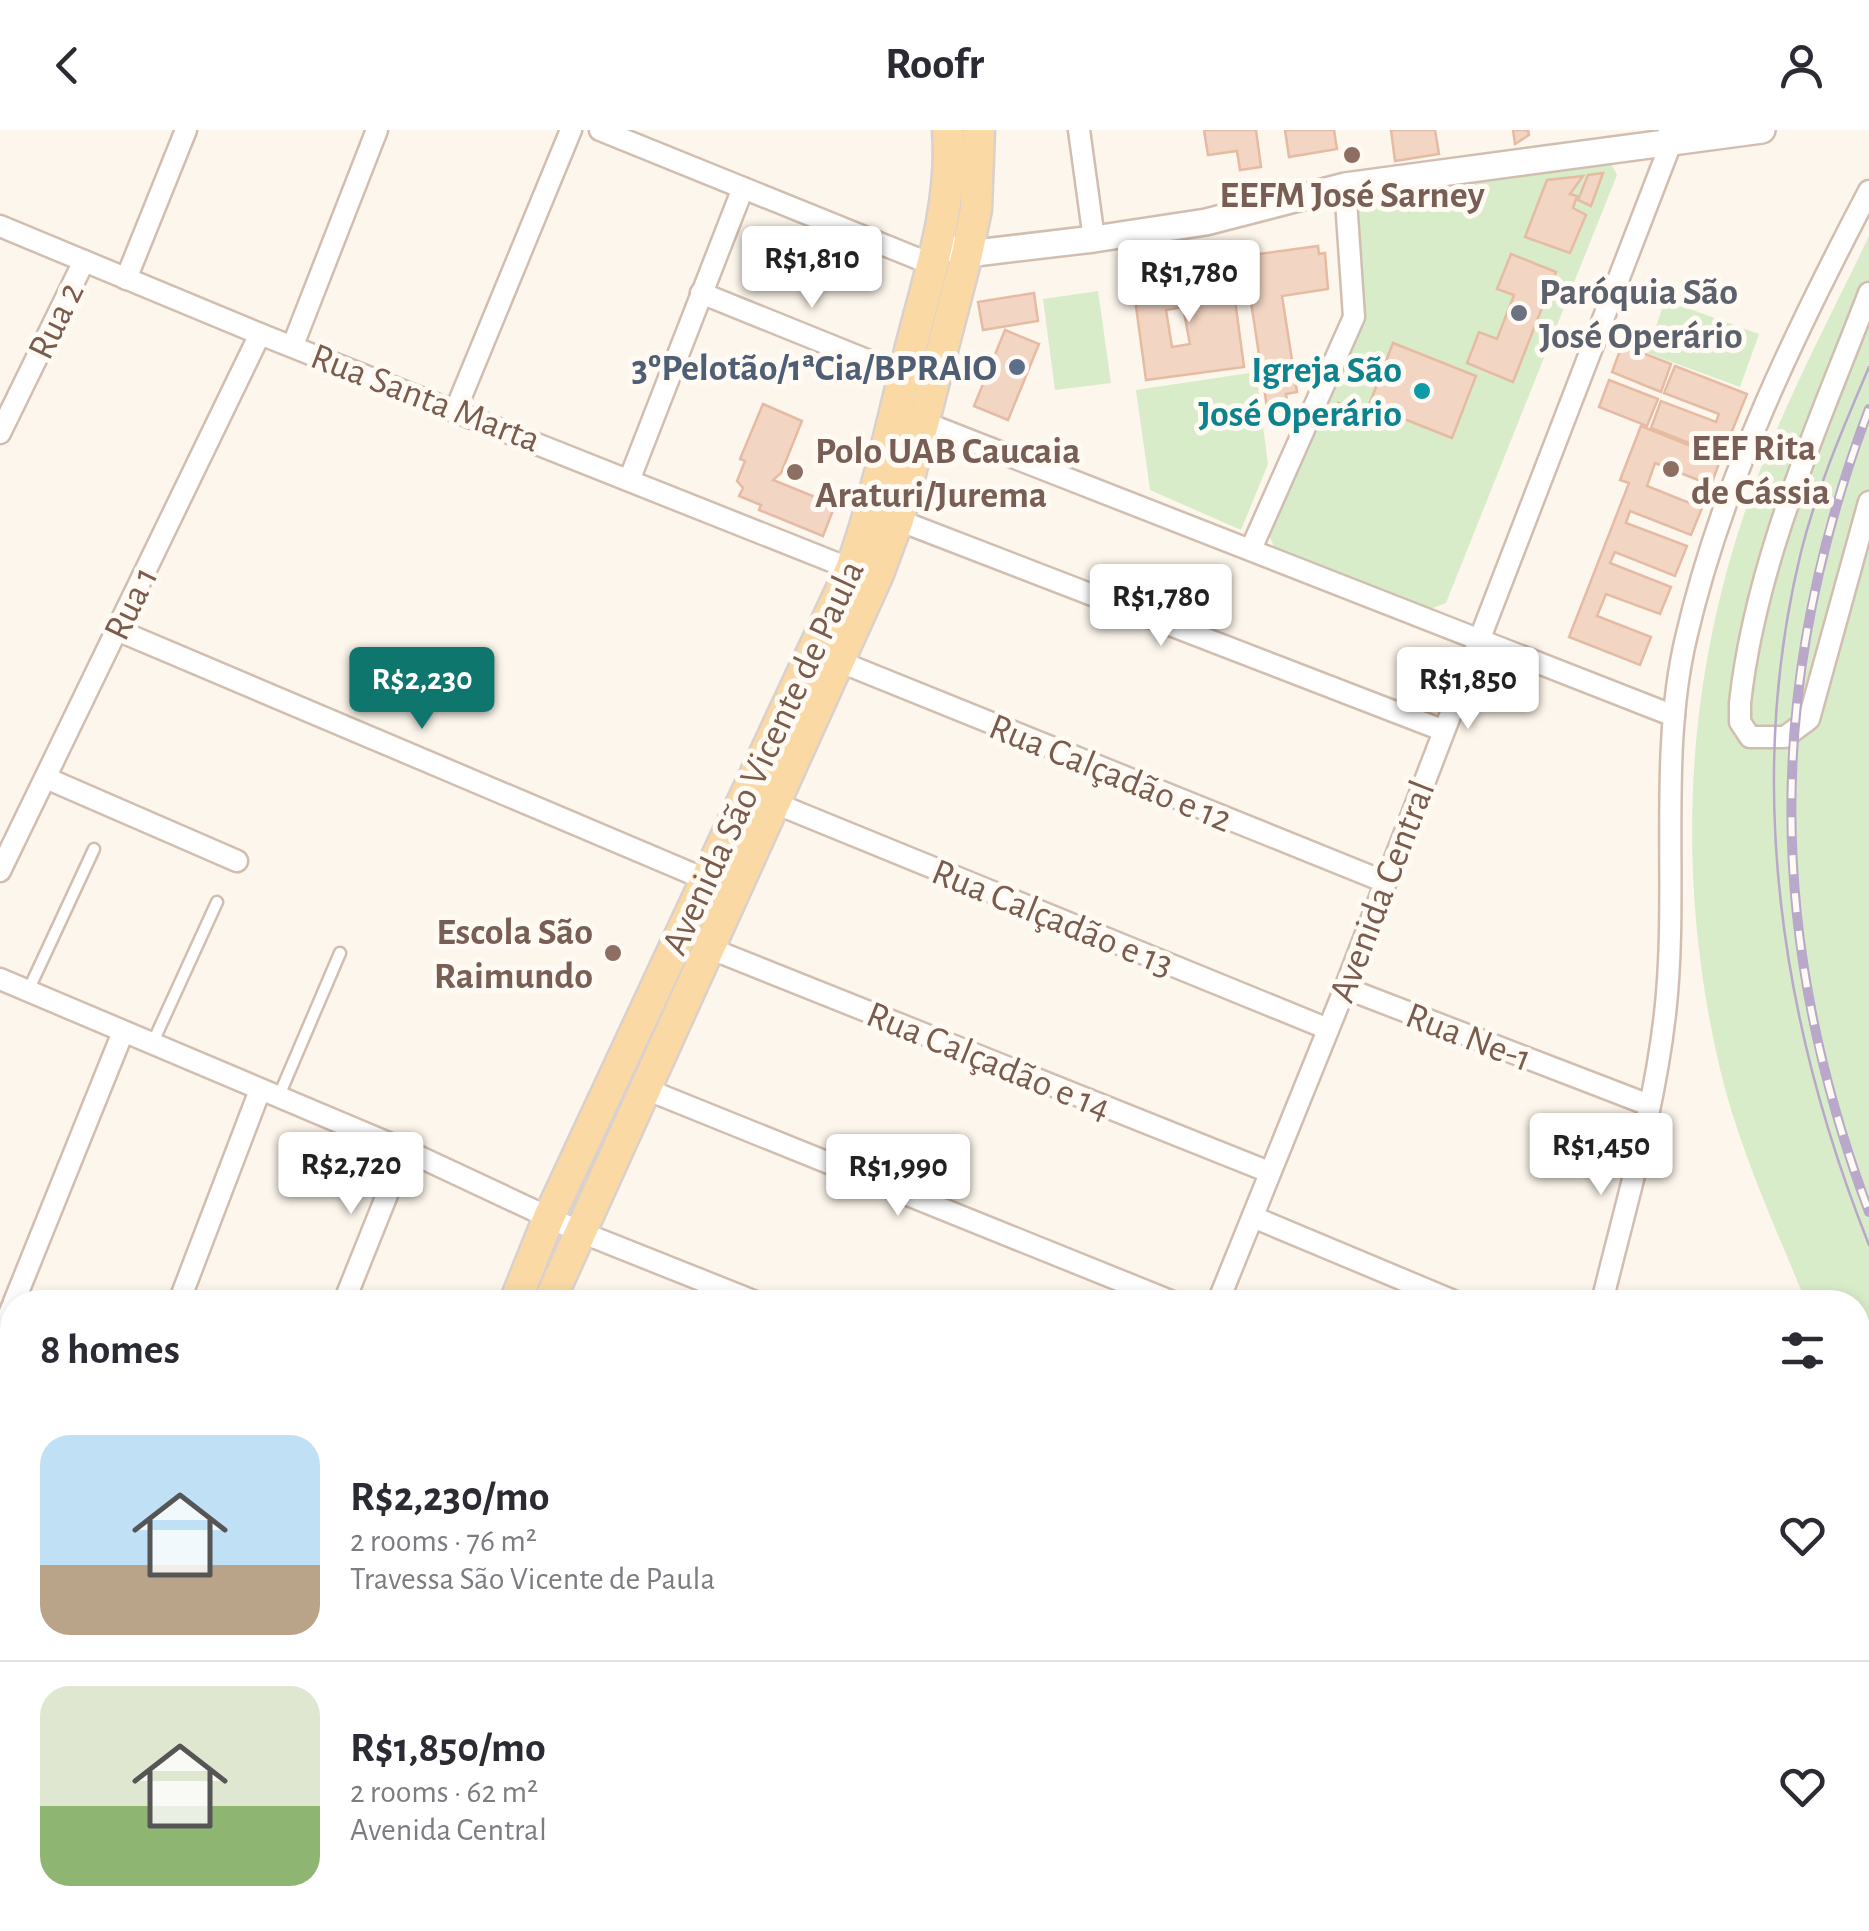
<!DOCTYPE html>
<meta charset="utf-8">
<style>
:root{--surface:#fff;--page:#f7f7f7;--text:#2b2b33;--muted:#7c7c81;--line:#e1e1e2;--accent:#0f766e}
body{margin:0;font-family:"Alegreya Sans",sans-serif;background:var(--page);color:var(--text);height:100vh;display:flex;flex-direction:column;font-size:38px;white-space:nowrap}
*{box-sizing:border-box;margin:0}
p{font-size:32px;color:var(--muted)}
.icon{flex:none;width:55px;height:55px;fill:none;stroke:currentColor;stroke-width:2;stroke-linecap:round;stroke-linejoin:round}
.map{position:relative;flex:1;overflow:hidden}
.details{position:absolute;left:0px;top:1160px;width:1870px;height:642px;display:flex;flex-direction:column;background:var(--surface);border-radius:40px 40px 0 0;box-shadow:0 5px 15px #0003}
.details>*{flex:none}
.price{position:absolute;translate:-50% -85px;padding:0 22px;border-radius:10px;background:#fff;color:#222;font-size:32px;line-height:65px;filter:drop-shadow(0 2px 5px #0008)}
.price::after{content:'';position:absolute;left:50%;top:60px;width:30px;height:22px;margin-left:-15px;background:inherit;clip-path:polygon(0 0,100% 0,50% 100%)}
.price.active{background:var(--accent);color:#fff}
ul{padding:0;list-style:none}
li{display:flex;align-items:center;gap:30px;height:250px;padding:0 40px}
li+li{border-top:2px solid var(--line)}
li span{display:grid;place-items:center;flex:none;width:280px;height:200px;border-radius:30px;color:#555}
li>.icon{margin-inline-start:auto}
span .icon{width:120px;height:120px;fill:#fffc;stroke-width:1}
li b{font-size:42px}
h2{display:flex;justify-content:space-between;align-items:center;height:120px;padding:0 40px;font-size:42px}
header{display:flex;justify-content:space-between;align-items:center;height:130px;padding:0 40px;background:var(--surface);font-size:45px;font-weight:700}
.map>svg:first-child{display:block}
</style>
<header><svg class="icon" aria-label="back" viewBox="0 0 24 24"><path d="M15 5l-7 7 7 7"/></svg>Roofr<svg class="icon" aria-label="person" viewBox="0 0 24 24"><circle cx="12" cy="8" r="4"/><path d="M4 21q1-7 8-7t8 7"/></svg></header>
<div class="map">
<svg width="1869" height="1801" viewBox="0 0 1869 1801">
<rect width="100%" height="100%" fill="#fdf6ec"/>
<g fill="#d8ecc9">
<path d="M1611 33 1617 45 1446 473 1430 479 1275 419 1268 403 1365 185 1358 82 1368 69Z"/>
<path d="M1869 106V1325L1858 1297V1172H1806C1775 1096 1739 1019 1720 939 1675 747 1684 553 1750 367 1782 277 1828 192 1869 106Z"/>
<path d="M1098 161 1111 253 1055 260 1043 169Z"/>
<path d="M1665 170 1759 204 1740 257 1647 223Z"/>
<path d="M1256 242 1268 334 1241 400 1150 360 1136 260Z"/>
<path d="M1074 1790H1126L1153 1801H1070Z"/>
</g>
<g fill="#f3d5c3" stroke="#e6bba3" stroke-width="2.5" fill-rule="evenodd">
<path d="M1204 0H1256L1261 37 1240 40 1237 21 1208 25Z"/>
<path d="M1285 0H1334L1337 19 1289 27Z"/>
<path d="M1391 0H1435L1439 24 1395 31Z"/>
<path d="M1513 0H1528L1529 5 1515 14Z"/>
<path d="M1603 43 1591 76 1578 70 1588 45Z"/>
<path d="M1583 46 1570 64 1577 66 1573 78 1586 85 1570 123 1525 107 1547 50Z"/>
<path d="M1318 116 1319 124 1325 123 1328 159 1282 166 1297 262 1286 264 1288 278 1268 284 1244 126Z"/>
<path d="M1511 124 1556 142 1513 252 1467 233 1479 202 1497 209 1514 165 1497 159Z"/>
<path d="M1231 140 1244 237 1146 250 1133 154ZM1183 177 1190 214 1172 217 1166 180Z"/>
<path d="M1034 163 1038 191 983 200 978 172Z"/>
<path d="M1005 200 1039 214 1008 290 974 276Z"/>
<path d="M1393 213 1476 246 1452 308 1369 275Z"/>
<path d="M1622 215 1671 234 1661 262 1612 242Z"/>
<path d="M1675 236 1747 264 1722 326 1651 298 1661 271 1716 292 1719 284 1664 263Z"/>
<path d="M1609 250 1658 269 1647 296 1599 277Z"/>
<path d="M1338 273 1351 278 1345 290 1333 284Z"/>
<path d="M763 274 802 291 781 343 773 350 835 375 823 406 759 380 761 375 739 366 743 358 737 351 745 331 740 329Z"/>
<path d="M1641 296 1721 328 1711 355 1655 333 1647 356 1702 378 1691 405 1630 381 1626 393 1687 416 1675 446 1615 422 1610 433 1671 457 1660 484 1606 464 1597 486 1651 507 1640 535 1569 507 1629 353 1620 350Z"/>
</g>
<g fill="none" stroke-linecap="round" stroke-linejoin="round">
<defs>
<g id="service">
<path d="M28 861 94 719"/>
<path d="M153 912 217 772"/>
<path d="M278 968 340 823"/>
</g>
<g id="minor">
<path d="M600 0 931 134"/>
<path d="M1079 0 1094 109"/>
<path d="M0 96 260 204 851 439"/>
<path d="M126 149 186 0"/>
<path d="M701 163 904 245"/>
<path d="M1869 163C1818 296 1756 429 1740 573V592L1750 607H1785L1809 589 1869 372"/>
<path d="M293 215 377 0"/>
<path d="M456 279 571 0"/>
<path d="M923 292 1674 586"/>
<path d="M0 303 84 131"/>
<path d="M630 348 743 58"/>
<path d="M898 390 1442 600"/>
<path d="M1251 419 1354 187 1345 56"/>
<path d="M117 500 707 750"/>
<path d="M838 531 1385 752"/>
<path d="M46 648 237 731"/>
<path d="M777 674 1328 899"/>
<path d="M0 741 260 204"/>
<path d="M709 818 1269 1042"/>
<path d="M0 849 405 1020 578 1101 756 1172"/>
<path d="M1345 858 1649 975"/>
<path d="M643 958 1173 1172"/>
<path d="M1253 1087 1456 1172"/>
<path d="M14 1172 123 902"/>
<path d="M179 1172 260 960"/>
<path d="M344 1172 405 1020"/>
<path d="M1218 1172 1345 858 1671 13 1669 2"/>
<path d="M1602 1172C1625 1077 1654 982 1665 884 1679 762 1658 626 1686 508 1722 352 1795 202 1869 61"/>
<path d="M0 1208 12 1177"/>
<path d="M0 1387 12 1393"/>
<path d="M1858 1407 1861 1397"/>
<path d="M0 1527 12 1532"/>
<path d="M1858 1628 1869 1631"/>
<path d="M0 1645 12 1620"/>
<path d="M0 1753 12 1760"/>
<path d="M74 1790 97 1801"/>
<path d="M628 1790 655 1801"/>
<path d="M1182 1790 1210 1801"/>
<path d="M1725 1790 1754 1801"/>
<path d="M963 1801 967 1790"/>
<path d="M1390 1801 1394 1790"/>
</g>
<path id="tertiary" d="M938 114 967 124 1094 109 1206 92 1345 56 1762 0"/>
<g id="primary">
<path d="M515 1172 549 1087 851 439C876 369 891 297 909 225 927 151 954 77 948 0"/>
<path d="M549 1172 878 444 898 390 967 124 976 79 979 0"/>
<path d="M260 1801 264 1790"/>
<path d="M289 1801 294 1790"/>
</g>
</defs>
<use href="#service" stroke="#d1beb0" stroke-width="15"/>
<use href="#minor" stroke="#d1beb0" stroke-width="25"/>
<use href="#tertiary" stroke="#d1beb0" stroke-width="30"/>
<use href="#primary" stroke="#dad1cd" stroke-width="35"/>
<use href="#service" stroke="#fff" stroke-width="10"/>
<use href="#minor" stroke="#fff" stroke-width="20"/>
<use href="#tertiary" stroke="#fff" stroke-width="25"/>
<use href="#primary" stroke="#fbd9a5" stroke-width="30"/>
<path stroke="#b9a8c9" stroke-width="2.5" d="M1869 237C1843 298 1817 358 1801 422 1744 655 1782 896 1869 1115"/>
<defs>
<path id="rail" d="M1869 279C1765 554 1766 806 1869 1082"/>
</defs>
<use href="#rail" stroke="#b9a8c9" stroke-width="10"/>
<use href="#rail" stroke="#fffaf3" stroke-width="6" stroke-dasharray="19" stroke-linecap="butt"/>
</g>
<g fill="#8d6e63" stroke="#fffaf3" stroke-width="4">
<circle cx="1352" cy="25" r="10"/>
<circle cx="1671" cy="339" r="10"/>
<circle cx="795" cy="342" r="10"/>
<circle cx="613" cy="823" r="10"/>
</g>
<circle fill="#6b7280" stroke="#fffaf3" stroke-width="4" cx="1519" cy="183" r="10"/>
<circle fill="#5c6f8a" stroke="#fffaf3" stroke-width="4" cx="1017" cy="237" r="10"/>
<circle fill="#0f9aa8" stroke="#fffaf3" stroke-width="4" cx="1422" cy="261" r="10"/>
<g text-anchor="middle" stroke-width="10" stroke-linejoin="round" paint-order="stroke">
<g font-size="38" font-weight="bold" fill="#785e54" stroke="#fffaf3" text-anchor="start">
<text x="1352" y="77" text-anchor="middle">EEFM José Sarney</text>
<text x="1691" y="330">EEF Rita<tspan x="1691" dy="44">de Cássia</tspan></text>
<text x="815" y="333">Polo UAB Caucaia<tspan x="815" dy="44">Araturi/Jurema</tspan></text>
<text x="593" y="814" text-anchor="end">Escola São<tspan x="593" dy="44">Raimundo</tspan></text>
</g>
<g font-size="38" font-weight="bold" fill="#5b616d" stroke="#fffaf3" text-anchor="start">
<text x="1539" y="174">Paróquia São<tspan x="1539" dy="44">José Operário</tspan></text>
</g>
<g font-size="38" fill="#7a5c4d" stroke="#fffaf3">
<text transform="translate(55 190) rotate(-64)" y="13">Rua 2</text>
<text transform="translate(426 267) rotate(21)" y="13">Rua Santa Marta</text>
<text transform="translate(130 473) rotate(-64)" y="13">Rua 1</text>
<text transform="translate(762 627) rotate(-65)" y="13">Avenida São Vicente de Paula</text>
<text transform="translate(1111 642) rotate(22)" y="13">Rua Calçadão e 12</text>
<text transform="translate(1381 761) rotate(-69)" y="13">Avenida Central</text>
<text transform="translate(1053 787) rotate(22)" y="13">Rua Calçadão e 13</text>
<text transform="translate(1469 906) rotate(21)" y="13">Rua Ne-1</text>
<text transform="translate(989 930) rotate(22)" y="13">Rua Calçadão e 14</text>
</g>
<g font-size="38" font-weight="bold" fill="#4e5e75" stroke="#fffaf3" text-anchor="end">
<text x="997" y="250">3ºPelotão/1ªCia/BPRAIO</text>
</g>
<g font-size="38" font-weight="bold" fill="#0d838f" stroke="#fffaf3" text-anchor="end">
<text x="1402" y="252">Igreja São<tspan x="1402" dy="44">José Operário</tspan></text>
</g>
</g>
</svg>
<b class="price" style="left:812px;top:181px">R$1,810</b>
<b class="price" style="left:1189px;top:195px">R$1,780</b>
<b class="price" style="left:1161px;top:519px">R$1,780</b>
<b class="price active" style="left:422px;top:602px">R$2,230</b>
<b class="price" style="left:1468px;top:602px">R$1,850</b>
<b class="price" style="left:1601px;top:1068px">R$1,450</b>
<b class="price" style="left:351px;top:1087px">R$2,720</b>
<b class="price" style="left:898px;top:1089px">R$1,990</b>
<section class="details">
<h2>8 homes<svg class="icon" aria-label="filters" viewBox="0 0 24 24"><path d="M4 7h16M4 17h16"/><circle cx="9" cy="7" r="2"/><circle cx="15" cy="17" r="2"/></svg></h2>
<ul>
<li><span style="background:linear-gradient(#bfe0f5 65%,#b9a48a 0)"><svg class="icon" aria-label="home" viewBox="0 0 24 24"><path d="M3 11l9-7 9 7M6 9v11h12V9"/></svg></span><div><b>R$2,230/mo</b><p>2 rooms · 76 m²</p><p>Travessa São Vicente de Paula</p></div><svg class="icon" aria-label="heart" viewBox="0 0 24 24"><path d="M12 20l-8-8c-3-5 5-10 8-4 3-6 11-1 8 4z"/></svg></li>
<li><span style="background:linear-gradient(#dfe7d0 60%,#8fb573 0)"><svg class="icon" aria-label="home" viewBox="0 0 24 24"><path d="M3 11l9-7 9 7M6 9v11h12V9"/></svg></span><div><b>R$1,850/mo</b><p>2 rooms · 62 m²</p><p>Avenida Central</p></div><svg class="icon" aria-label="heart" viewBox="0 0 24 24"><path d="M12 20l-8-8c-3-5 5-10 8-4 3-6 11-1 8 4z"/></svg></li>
</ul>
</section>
</div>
